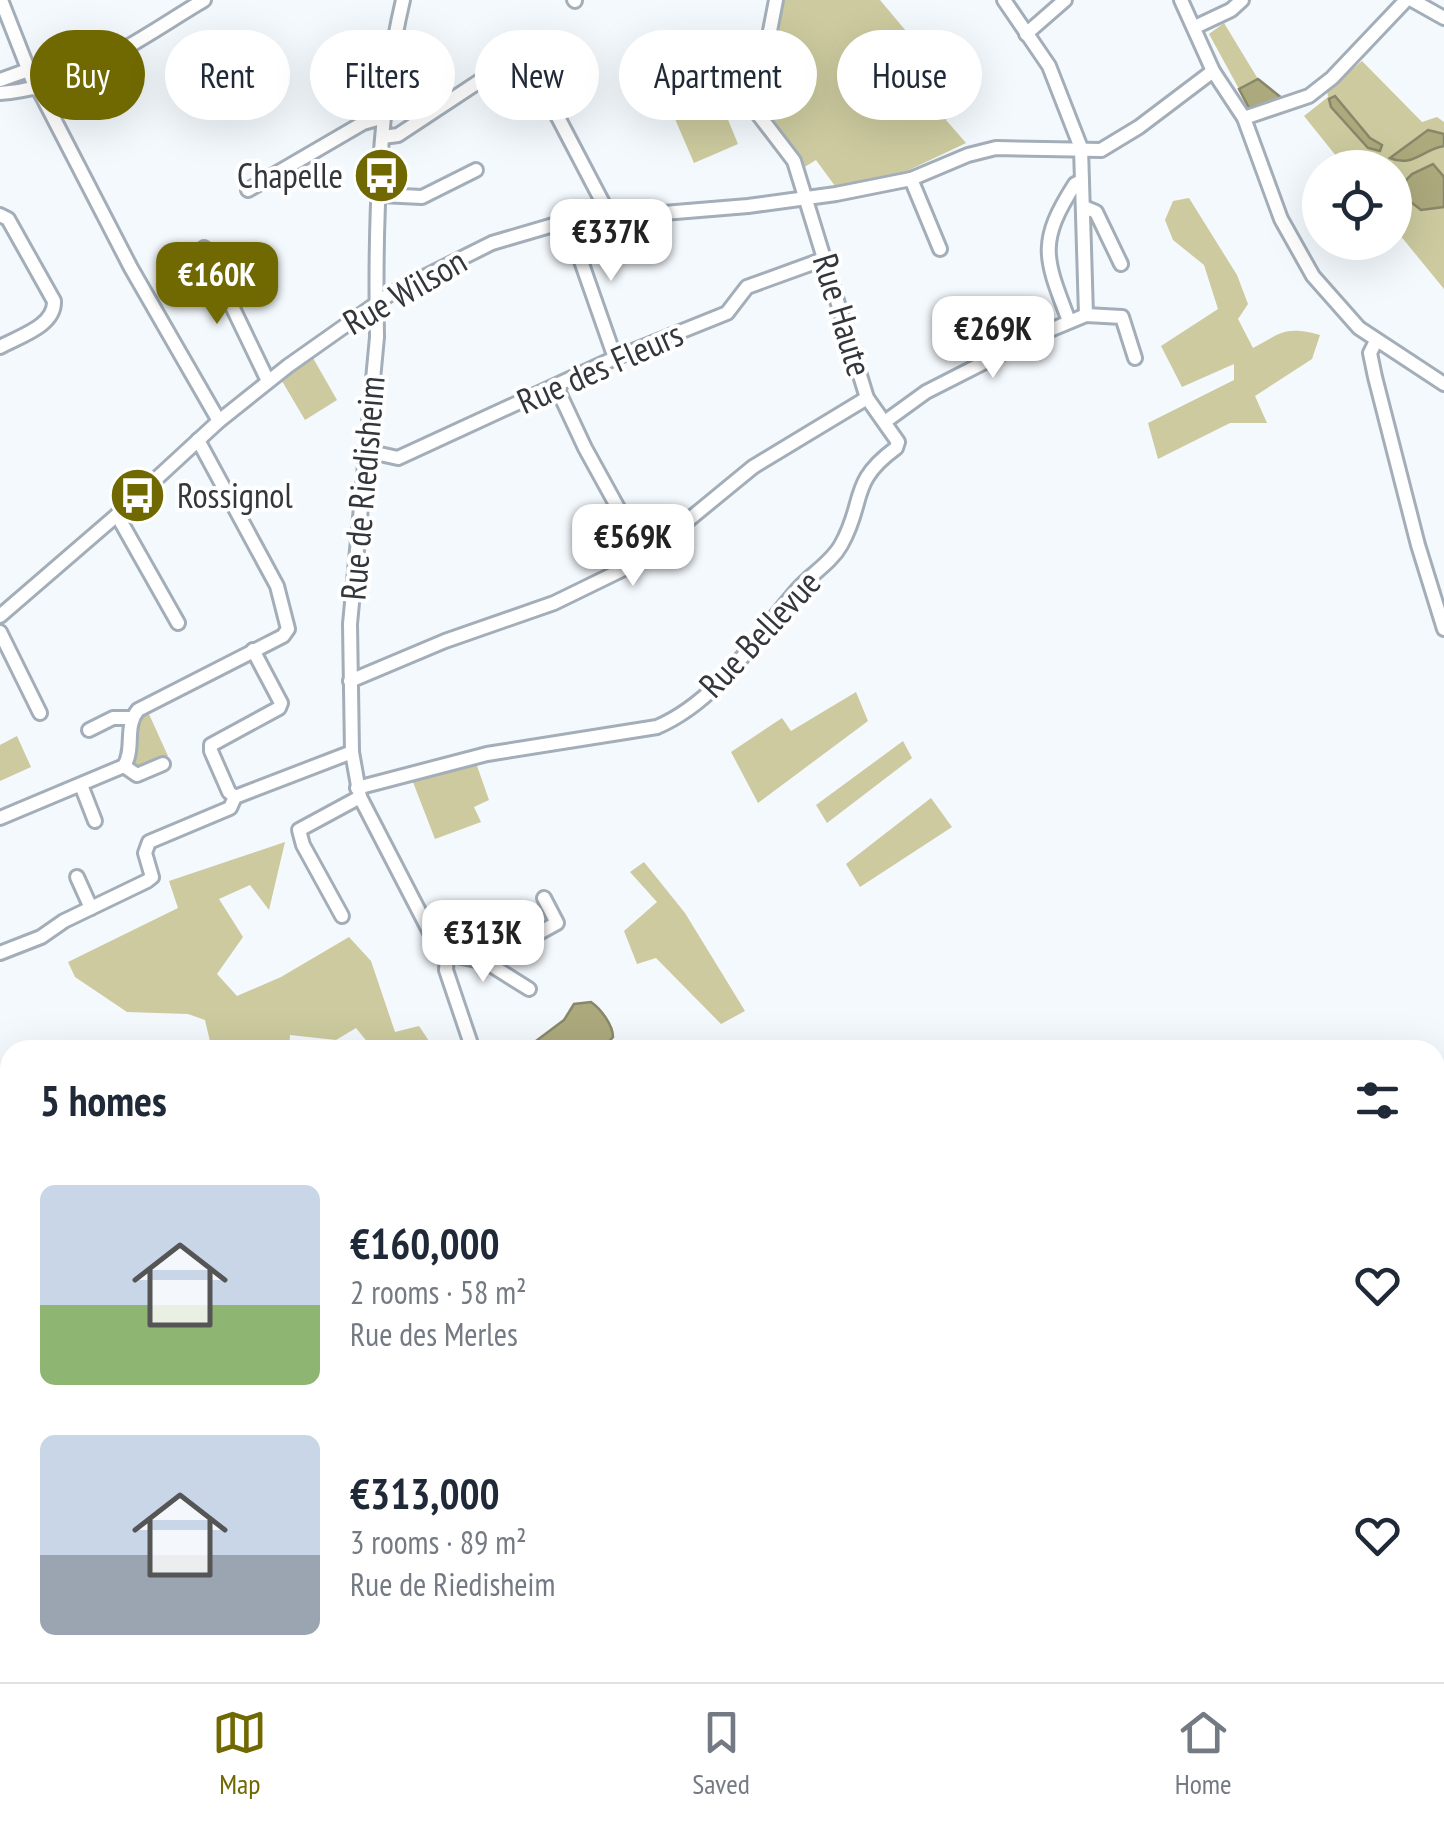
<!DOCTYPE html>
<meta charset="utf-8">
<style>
:root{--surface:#fff;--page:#f2f2f3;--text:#1f2937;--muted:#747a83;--line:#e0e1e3;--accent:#706901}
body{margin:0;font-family:"PT Sans Narrow",sans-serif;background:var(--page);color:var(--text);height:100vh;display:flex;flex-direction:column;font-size:38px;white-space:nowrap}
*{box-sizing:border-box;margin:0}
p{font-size:32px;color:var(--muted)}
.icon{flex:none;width:55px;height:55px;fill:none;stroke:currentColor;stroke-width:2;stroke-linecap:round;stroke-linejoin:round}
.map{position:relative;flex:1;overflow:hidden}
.details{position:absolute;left:0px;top:1040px;width:1445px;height:642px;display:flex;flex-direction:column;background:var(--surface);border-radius:30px 30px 0 0;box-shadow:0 10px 40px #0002}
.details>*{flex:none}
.guide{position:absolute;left:30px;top:30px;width:1385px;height:90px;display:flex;gap:20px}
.buttons{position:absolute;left:1302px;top:150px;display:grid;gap:20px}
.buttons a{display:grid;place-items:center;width:110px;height:110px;border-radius:50%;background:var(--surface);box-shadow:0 10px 40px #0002;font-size:50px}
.price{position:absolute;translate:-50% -85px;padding:0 22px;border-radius:20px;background:#fff;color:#222;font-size:32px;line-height:65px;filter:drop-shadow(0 2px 5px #0008)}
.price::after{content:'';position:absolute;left:50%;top:60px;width:30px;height:22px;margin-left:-15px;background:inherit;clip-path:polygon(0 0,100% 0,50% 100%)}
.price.current{background:var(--accent);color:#fff}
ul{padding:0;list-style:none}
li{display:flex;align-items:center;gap:30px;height:250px;padding:0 40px}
li span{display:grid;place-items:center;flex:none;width:280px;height:200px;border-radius:15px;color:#555}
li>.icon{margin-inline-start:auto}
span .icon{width:120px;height:120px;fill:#fffc;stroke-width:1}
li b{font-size:42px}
h2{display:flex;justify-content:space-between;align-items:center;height:120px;padding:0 40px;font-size:42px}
.pill{padding:0 35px;border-radius:45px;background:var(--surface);box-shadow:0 10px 40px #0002;font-size:35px;line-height:90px}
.pill.current{background:var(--accent);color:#fff}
.tabs{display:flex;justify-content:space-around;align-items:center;height:140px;border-top:2px solid var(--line);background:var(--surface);font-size:28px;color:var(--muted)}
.tabs a{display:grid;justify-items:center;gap:5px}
.tabs .current{color:var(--accent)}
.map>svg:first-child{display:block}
</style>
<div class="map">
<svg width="1444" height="1682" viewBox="0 0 1444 1682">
<rect width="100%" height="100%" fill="#f4f9fd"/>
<g fill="#ccca9e">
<path d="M783 0H880L906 31 955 109 946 120 966 143 907 171 835 186 816 160 803 168 801 158 763 107Z"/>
<path d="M1224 23 1258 79 1239 89 1209 34Z"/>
<path d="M1362 61 1422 122 1437 117 1444 122V289L1395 229V168L1345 167 1304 116 1328 97 1327 90Z"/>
<path d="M717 93 738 144 694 163 672 112Z"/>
<path d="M1189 198 1237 275 1248 304 1238 319 1253 348C1282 332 1286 326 1320 335L1312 359 1255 396 1267 423H1230L1158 459 1148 423 1234 380V364L1182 387 1161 346 1218 309 1204 265 1173 240 1165 220 1173 201Z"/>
<path d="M313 358 337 400 305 420 282 381Z"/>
<path d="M856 692 868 721 758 803 731 752 782 718 791 731Z"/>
<path d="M148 712 168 756 139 770 132 769C140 750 129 725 148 712Z"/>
<path d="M17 736 31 767 0 781V745Z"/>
<path d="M903 741 912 758 827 823 816 805Z"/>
<path d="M475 760 489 800 474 807 481 822 435 839 411 777Z"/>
<path d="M931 798 952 827 860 887 846 864Z"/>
<path d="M285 842 269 910 250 885 219 899 243 937 217 974 237 996 281 977 349 937 371 961 395 1032 419 1026 435 1050H362L369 1044 356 1028 336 1040 290 1035 289 1050H212L205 1020 188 1014 127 1012 75 977 68 962 178 908 169 881Z"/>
<path d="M644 862 685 913 745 1011 721 1024 656 958 637 964 624 931 657 902 630 872Z"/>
</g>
<g fill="#aca97c" stroke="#888769" stroke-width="2.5">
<path d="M1258 79 1283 99 1249 108 1239 89Z"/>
<path d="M1335 96 1370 138 1382 145 1380 151 1368 148 1331 107 1329 99Z"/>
<path d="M1428 130 1444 134V146C1423 149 1413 168 1390 158Z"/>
<path d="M1433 164 1444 177V207L1421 210 1407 199 1400 186 1412 174Z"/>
<path d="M591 1002C601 1009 613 1025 613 1037L601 1050H524L564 1020 574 1004Z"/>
</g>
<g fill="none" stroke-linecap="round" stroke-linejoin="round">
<defs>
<g id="minor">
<path d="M1 0 36 89"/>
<path d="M403 0C378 105 375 229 377 337L350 624 352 752 360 797 436 944 447 954 446 970 473 1050"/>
<path d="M574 0 575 1"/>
<path d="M1004 0 1049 66 1081 148 1086 315"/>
<path d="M1181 0 1213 71 1244 118 1281 219 1313 276 1359 328 1444 384"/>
<path d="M1412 0 1444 18"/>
<path d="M1195 27 1231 10 1242 0"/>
<path d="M1026 34 1065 0"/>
<path d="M0 80 28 70"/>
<path d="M38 88 131 268 219 421"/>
<path d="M0 93C76 88 140 38 204 0"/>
<path d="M1244 118 1309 96 1332 78 1406 0"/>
<path d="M383 137 398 135 516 57 527 58 605 207 606 217"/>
<path d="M911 179 940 249"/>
<path d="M248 190 363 123 384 117"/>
<path d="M381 195 422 197 476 170"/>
<path d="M1084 207 1096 212 1121 264"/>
<path d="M0 215 8 219 54 301C55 326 20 336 0 347"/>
<path d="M567 221 615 358"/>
<path d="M204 248 268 381"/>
<path d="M1069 321C1045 258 1037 243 1075 184L1081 181"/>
<path d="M1376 341 1370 353 1375 377 1418 545 1444 629"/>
<path d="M556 386 585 448 645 557"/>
<path d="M886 421 926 392 1038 335 1086 315 1122 317 1135 358"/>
<path d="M366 451 398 458 615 358 727 313 747 287 824 259"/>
<path d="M117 515 178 623"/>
<path d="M0 616 117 515 219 421 288 366 390 294 492 243 567 221 748 206 836 194 911 179 968 155 996 148 1101 150 1139 127 1213 71"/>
<path d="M0 632 40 713"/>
<path d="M350 681 445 641 554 603 636 563 753 467 867 398"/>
<path d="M89 730 113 718H131"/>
<path d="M124 766 137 775 163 764"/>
<path d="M81 785 95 821"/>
<path d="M357 788 487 754 657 727C719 700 755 638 798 589 811 574 831 563 841 545 866 501 848 483 896 448L898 442 867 398 794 161 758 114 756 103 776 0"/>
<path d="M235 797 229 792 211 751V745L279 708 281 703 253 650"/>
<path d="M0 818 124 766C135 748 124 727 138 710L283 636 288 629 277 586 198 440"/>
<path d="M77 877 91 908"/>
<path d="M342 916 303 845 299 830 360 797"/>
<path d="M0 953 41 937 64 921 147 881 152 877 145 853 149 842 230 808 235 797 352 752"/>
<path d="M447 954 486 962 529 989"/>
<path d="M486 962 557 923 544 898"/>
<path d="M0 1327 4 1323"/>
<path d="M0 1460C15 1482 4 1510 10 1536"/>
<path d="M0 1551 10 1545"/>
</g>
</defs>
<use href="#minor" stroke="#a3aeb9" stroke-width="18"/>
<use href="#minor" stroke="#fff" stroke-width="12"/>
</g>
<defs>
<symbol id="bus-disc" viewBox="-11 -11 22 22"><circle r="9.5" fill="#706901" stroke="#fff"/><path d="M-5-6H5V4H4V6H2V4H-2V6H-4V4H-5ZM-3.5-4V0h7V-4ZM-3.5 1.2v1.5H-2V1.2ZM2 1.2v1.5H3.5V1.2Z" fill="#fff"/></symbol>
</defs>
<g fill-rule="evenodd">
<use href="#bus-disc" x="350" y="144" width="63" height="63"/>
<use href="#bus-disc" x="106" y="464" width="63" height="63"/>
</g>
<g text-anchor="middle" stroke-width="8" stroke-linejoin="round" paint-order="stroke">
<g font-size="35" fill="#33373c" stroke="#fff" text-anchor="end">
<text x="343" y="188">Chapelle</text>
<text x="177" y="508" text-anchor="start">Rossignol</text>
</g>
<g font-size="35" fill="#33373c" stroke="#fff">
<text transform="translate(405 292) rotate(-30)" y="12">Rue Wilson</text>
<text transform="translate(842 315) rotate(73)" y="12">Rue Haute</text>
<text transform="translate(600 368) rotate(-24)" y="12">Rue des Fleurs</text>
<text transform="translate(363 488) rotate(-85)" y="12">Rue de Riedisheim</text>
<text transform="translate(760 634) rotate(-47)" y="12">Rue Bellevue</text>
</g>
</g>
</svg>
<div class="buttons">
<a><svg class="icon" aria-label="locate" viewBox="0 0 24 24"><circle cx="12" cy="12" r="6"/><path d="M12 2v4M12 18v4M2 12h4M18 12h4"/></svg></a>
</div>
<b class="price" style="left:611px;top:284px">€337K</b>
<b class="price current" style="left:217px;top:327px">€160K</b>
<b class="price" style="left:993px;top:381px">€269K</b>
<b class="price" style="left:633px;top:589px">€569K</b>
<b class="price" style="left:483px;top:985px">€313K</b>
<div class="guide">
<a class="pill current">Buy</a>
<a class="pill">Rent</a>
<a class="pill">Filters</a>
<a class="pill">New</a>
<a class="pill">Apartment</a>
<a class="pill">House</a>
</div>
<section class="details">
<h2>5 homes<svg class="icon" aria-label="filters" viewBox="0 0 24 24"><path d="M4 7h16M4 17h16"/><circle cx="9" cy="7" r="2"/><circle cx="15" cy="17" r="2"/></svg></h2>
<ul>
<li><span style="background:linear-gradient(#c9d6e8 60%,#8fb573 0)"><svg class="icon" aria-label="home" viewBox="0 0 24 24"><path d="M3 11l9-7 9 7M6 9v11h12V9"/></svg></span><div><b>€160,000</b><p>2 rooms · 58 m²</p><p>Rue des Merles</p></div><svg class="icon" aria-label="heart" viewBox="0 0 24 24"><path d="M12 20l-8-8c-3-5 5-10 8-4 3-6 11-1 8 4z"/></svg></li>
<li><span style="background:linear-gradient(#c9d6e8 60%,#9aa5b1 0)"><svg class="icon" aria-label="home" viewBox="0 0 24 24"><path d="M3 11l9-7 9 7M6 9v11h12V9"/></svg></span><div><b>€313,000</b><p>3 rooms · 89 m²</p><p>Rue de Riedisheim</p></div><svg class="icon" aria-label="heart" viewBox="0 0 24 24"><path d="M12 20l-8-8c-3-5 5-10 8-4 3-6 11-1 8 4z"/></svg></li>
</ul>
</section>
</div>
<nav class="tabs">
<a class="current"><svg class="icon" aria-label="map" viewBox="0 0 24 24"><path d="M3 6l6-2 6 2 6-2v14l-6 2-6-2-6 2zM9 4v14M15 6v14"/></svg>Map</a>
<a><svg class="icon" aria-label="saved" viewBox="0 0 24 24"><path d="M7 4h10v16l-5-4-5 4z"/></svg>Saved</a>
<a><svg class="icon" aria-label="home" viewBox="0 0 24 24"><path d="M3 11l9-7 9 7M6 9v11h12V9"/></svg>Home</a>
</nav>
